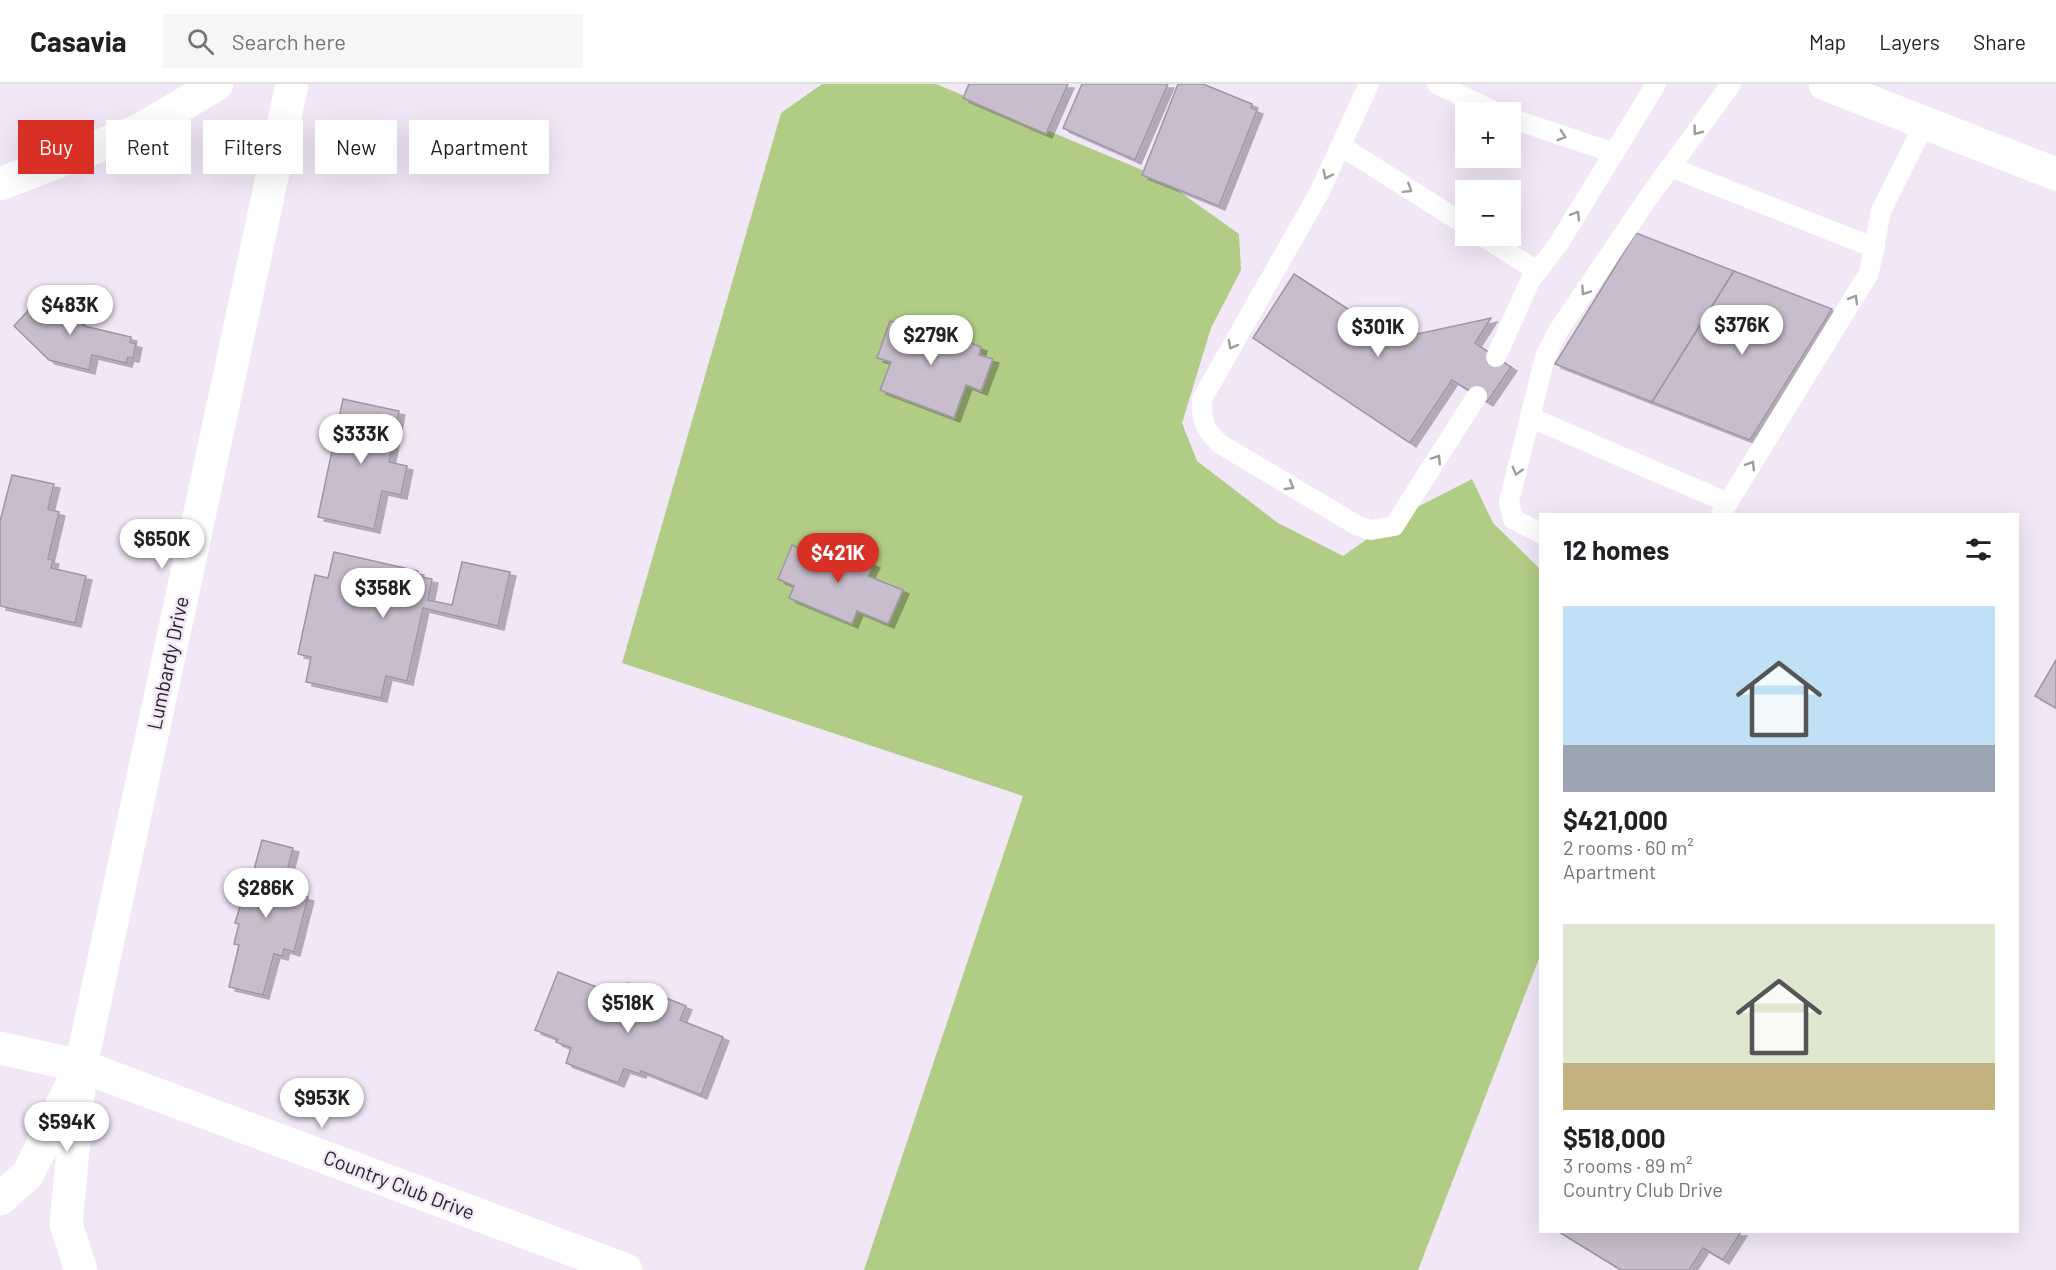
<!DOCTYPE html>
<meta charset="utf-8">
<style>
:root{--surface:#fff;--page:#f6f6f6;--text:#202124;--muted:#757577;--line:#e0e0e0;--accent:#d93025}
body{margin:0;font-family:Barlow,sans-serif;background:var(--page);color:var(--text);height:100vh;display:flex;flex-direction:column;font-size:22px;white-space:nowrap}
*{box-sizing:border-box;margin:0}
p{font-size:20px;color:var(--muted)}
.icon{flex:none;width:33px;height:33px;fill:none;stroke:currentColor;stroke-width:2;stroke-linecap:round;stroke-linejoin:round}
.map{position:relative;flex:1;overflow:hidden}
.side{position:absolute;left:1539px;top:429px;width:480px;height:720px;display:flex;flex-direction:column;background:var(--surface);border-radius:0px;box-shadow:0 6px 24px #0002}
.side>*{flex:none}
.hud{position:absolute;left:18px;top:36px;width:570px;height:54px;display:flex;gap:12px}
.fabs{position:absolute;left:1455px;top:18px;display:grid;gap:12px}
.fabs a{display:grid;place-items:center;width:66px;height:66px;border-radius:0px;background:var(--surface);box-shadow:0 6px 24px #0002;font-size:30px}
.price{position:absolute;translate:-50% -51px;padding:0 14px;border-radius:21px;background:#fff;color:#222;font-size:20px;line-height:39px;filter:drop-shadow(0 2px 3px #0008)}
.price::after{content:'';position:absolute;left:50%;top:36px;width:18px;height:14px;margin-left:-9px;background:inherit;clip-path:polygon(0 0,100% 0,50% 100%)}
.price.selected{background:var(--accent);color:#fff}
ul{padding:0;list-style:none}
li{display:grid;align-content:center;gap:12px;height:318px;padding:0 24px}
li span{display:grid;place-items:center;height:186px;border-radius:0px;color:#555}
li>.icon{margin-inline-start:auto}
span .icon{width:108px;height:108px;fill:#fffc;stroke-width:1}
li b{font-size:26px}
h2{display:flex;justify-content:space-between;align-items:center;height:72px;padding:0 24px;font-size:26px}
.tag{padding:0 21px;border-radius:0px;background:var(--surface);box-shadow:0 6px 24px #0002;font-size:21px;line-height:54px}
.tag.selected{background:var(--accent);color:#fff}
header{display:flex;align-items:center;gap:36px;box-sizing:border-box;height:84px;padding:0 30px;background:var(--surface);border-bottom:2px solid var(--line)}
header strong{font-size:28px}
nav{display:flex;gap:33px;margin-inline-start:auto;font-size:21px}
.search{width:420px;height:54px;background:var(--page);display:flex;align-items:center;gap:15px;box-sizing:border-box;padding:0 21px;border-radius:0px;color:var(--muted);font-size:22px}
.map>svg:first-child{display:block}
</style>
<header>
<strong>Casavia</strong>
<div class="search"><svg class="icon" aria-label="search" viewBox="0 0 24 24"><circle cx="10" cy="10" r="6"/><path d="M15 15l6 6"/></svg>Search here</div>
<nav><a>Map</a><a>Layers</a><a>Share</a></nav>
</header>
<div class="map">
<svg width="2056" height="1186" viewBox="0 0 2056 1186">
<defs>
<filter id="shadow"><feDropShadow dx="6" dy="4" stdDeviation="0" flood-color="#0004"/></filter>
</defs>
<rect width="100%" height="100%" fill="#f1e7f7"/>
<path fill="#b1cd85" d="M822 0H936L1159 93 1239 150 1241 186 1211 244 1182 339 1197 377 1278 439 1343 472 1400 432 1472 395 1493 439 1540 485V872L1418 1186H864L1023 712 622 579 781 29Z"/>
<g fill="#c7bdcc" stroke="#9f96a5" stroke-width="1.5" filter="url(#shadow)">
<path d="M969 0H1068L1046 50 963 14Z"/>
<path d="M1082 0H1168L1135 76 1063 44Z"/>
<path d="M1178 0H1203L1252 20 1251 24 1257 26 1219 122 1142 91Z"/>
<path d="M1636 149 1734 187 1652 318 1555 280Z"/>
<path d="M1734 187 1832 225 1750 356 1652 318Z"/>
<path d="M1294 190 1394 255 1491 234 1475 259 1511 283 1487 318 1452 296 1410 359 1253 254Z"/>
<path d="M47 206 84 242 131 253 130 258 136 260 133 274 128 273 126 279 92 271 89 286 49 276 14 242Z"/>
<path d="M906 234 981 263 979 271 993 275 981 307 966 301 954 334 880 306 891 278 877 274 890 237 903 241Z"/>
<path d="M343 315 399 327 389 378 407 382 401 411 382 407 374 445 318 433Z"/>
<path d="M12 391 54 400 48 425 59 428 48 475 53 476 51 484 86 492 75 539 0 522V437Z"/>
<path d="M815 455 874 480 868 492 903 506 888 540 857 527 852 540 789 514 794 502 778 495 792 461 809 469Z"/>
<path d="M334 468 418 487 417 492 432 495 428 516 452 521 462 478 510 488 498 542 423 524 407 597 386 592 381 614 306 598 311 573 298 570 315 491 328 494Z"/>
<path d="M2056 576V624L2035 612Z"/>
<path d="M262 756 293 764 282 807 308 813 294 868 284 865 282 872 274 870 263 911 229 903 239 861 234 860 239 840 235 839 248 796 251 797Z"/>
<path d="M558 888 622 913 628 899 686 922 680 936 723 953 701 1011 641 987 640 990 624 985 618 999 566 979 571 964 556 958 558 955 535 946Z"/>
<path d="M1559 1148H1741L1723 1176 1703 1164 1689 1186H1621Z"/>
</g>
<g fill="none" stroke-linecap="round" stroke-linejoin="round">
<g stroke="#fff" stroke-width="20">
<path d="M1369 0 1319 109 1202 315C1201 336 1204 345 1220 360L1358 442 1371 446 1394 442 1477 312"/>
<path d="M1437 0 1496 28"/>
<path d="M1510 34 1614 69"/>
<path d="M1341 62 1466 141"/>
<path d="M1670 83 1875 164"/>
<path d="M1482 152 1537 187"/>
<path d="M1496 273 1530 197 1559 159 1656 0"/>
<path d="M1532 334 1728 419"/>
<path d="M1721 430 1869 189 1881 127 1925 39"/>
<path d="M1540 449 1513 435 1509 418 1545 273 1558 247 1648 114 1731 0"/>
</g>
<g stroke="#fff" stroke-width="33">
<path d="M0 100 140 46 217 0"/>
<path d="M0 964 81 982 626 1186"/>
<path d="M0 1115 28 1090 72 1000"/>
<path d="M81 1186 66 1140 81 982 292 0"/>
</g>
<path stroke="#fff" stroke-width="33" d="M1825 0 2056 90"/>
</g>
<defs><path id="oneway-chevron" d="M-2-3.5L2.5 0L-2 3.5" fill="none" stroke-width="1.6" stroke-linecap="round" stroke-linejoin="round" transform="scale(1.5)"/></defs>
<g stroke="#9e9c9f">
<use href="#oneway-chevron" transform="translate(1697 47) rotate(127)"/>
<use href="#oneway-chevron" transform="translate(1562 52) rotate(18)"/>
<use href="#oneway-chevron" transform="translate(1327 91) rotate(115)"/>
<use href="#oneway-chevron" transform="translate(1408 105) rotate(32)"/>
<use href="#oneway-chevron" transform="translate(1576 131) rotate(-59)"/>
<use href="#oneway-chevron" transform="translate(1585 207) rotate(124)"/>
<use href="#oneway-chevron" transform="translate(1854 215) rotate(-58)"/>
<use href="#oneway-chevron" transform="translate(1232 261) rotate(119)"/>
<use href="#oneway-chevron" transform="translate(1437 375) rotate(-57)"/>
<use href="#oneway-chevron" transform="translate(1751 381) rotate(-58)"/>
<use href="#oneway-chevron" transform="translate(1517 387) rotate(105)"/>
<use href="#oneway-chevron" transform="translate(1290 402) rotate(30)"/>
</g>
<g text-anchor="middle" stroke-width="5" stroke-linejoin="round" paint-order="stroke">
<g font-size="20" fill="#28242a" stroke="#f1e7f7">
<text transform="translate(168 579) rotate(-78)" y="7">Lumbardy Drive</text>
<text transform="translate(399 1101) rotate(21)" y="7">Country Club Drive</text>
</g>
</g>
</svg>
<div class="fabs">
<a>+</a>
<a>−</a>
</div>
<b class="price" style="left:70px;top:252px">$483K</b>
<b class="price" style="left:1742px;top:272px">$376K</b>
<b class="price" style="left:1378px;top:274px">$301K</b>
<b class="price" style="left:931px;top:282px">$279K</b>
<b class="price" style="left:361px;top:381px">$333K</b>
<b class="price" style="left:162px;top:486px">$650K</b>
<b class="price selected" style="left:838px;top:500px">$421K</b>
<b class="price" style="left:383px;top:535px">$358K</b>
<b class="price" style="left:266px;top:835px">$286K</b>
<b class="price" style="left:628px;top:950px">$518K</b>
<b class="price" style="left:322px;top:1045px">$953K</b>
<b class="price" style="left:67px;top:1069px">$594K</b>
<div class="hud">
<a class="tag selected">Buy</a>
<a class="tag">Rent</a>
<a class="tag">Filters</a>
<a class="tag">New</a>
<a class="tag">Apartment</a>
</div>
<section class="side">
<h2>12 homes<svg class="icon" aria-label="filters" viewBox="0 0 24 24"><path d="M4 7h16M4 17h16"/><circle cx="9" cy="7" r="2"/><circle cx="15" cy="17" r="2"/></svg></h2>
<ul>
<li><span style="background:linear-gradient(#bfe0f5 75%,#9aa5b1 0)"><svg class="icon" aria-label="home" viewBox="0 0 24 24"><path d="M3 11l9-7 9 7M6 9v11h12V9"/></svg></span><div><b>$421,000</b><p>2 rooms · 60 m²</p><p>Apartment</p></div></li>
<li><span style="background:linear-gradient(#dfe7d0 75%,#c2b280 0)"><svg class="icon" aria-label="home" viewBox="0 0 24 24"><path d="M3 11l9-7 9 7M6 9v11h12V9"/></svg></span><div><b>$518,000</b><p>3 rooms · 89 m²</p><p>Country Club Drive</p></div></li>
</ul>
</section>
</div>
